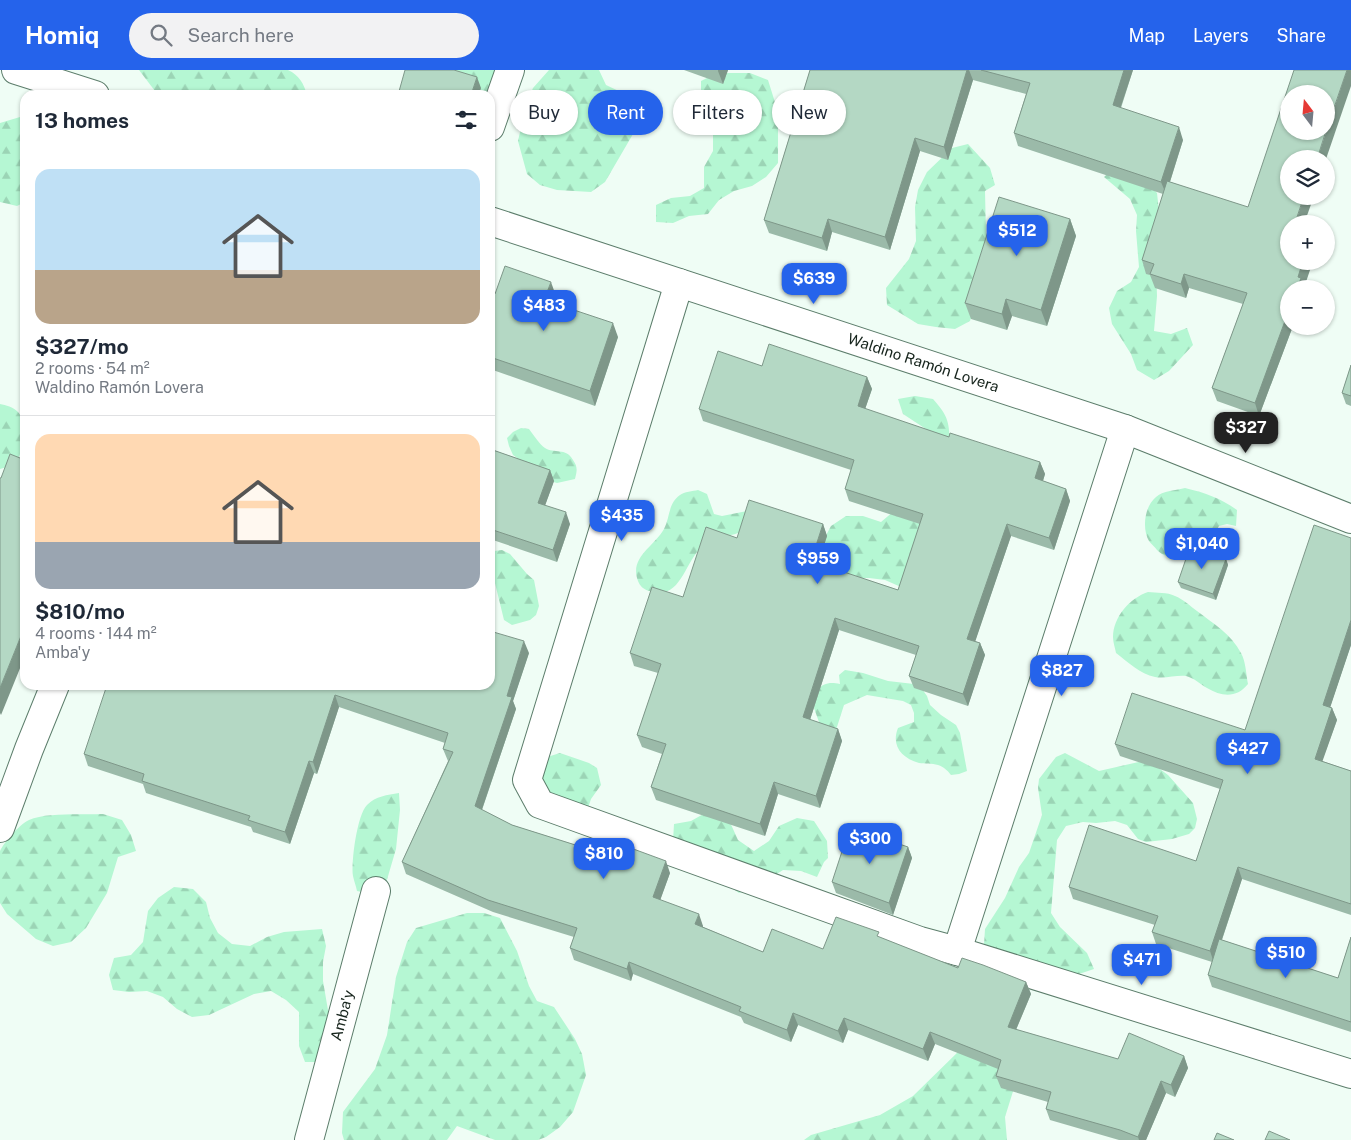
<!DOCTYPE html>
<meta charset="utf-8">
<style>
:root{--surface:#fff;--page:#f2f2f3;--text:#1f2937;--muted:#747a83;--line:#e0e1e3;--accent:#2563eb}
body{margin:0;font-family:"Public Sans",sans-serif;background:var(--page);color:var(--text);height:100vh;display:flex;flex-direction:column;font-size:19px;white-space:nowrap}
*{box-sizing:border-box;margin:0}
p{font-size:16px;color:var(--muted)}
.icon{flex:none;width:28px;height:28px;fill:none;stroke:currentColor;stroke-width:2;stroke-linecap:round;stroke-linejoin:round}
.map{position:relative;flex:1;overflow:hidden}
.panel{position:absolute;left:20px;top:20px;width:475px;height:600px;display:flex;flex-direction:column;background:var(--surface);border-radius:15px;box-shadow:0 1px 4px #0004}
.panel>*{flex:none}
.banner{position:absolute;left:510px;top:20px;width:475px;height:45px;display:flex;gap:10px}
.needle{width:32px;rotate:344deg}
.fabs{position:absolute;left:1280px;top:15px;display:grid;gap:10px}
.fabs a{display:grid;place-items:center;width:55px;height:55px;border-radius:50%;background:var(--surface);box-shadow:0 1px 4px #0004;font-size:25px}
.price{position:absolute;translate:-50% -42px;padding:0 11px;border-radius:10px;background:var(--accent);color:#fff;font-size:16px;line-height:32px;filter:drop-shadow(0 1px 2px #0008)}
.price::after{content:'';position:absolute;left:50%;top:30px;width:15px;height:11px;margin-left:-8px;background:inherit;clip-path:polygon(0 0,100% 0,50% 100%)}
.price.selected{background:#222;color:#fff}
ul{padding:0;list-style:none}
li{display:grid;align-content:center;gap:10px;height:265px;padding:0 15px}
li+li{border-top:1px solid var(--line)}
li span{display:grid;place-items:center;height:155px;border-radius:15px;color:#555}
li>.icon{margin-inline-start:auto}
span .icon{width:90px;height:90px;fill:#fffc;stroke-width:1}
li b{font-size:21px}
h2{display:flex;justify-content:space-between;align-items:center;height:60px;padding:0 15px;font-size:21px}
.pill{padding:0 18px;border-radius:22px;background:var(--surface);box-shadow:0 1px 4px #0004;font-size:18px;line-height:45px}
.pill.selected{background:var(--accent);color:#fff}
header{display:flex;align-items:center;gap:30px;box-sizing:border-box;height:70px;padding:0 25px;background:var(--accent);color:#fff}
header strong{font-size:24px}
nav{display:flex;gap:28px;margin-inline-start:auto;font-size:18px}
.search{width:350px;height:45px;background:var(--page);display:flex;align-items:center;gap:12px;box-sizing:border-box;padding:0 18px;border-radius:28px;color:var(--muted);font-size:19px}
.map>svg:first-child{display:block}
</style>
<header>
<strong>Homiq</strong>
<div class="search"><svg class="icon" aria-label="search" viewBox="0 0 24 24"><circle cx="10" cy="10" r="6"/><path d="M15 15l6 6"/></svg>Search here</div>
<nav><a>Map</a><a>Layers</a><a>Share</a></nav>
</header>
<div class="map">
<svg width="1351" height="1070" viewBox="0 0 1351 1070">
<defs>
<pattern id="forest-firs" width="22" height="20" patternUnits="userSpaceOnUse" patternTransform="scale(1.25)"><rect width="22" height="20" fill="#b5f7d3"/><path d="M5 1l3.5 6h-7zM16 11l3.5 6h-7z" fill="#9bd4b5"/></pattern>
</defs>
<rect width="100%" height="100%" fill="#effdf5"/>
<g fill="url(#forest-firs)">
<path d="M139 0H288C299 5 304 14 307 25H158Z"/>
<path d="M442 0H513L490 25H461Z"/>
<path d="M549 0H599L606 15 623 23 637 34 640 52 605 112 591 122 557 120 540 115 527 104 518 71 526 35 533 18Z"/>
<path d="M717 3H750L768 10 778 42V93L766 107 752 116 734 121 719 130 708 144 689 146 673 153 656 152V135L671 128 690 126 704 118V97L713 81V62L701 28V11Z"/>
<path d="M20 47 25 49V132L17 136 0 132V53Z"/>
<path d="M968 74 990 98 995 115 985 121 986 165 981 219 970 251 955 259 936 257 918 254 887 235 886 218 909 189 916 171 915 137 918 120 927 102 952 78Z"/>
<path d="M1117 95 1145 110 1157 123 1159 141 1155 159 1157 226 1154 261 1171 264 1187 258 1193 275 1169 301 1154 310 1137 300 1131 284 1112 254 1109 238 1117 221 1131 212 1139 197 1136 161 1137 145 1130 129 1104 107Z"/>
<path d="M915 326 933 329C949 347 949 352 950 376L901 517 885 510 869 508H850L815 504 823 488V471L831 456 846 446H863L881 452 894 441 932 363 903 344 898 329Z"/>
<path d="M0 334C6 335 13 337 18 342 26 350 24 382 17 390 13 396 7 397 0 399Z"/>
<path d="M521 358 529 359C533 364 540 375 545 378 554 384 566 377 573 390 578 397 577 401 575 409L557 413 547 410 513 385 509 376 507 368 513 362Z"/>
<path d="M1185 418C1206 423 1220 428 1237 440L1236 456 1227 454 1219 456C1214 464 1214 473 1210 481 1201 484 1176 488 1167 486 1163 485 1160 483 1157 480 1155 477 1151 474 1149 471 1142 459 1144 437 1156 427 1162 421 1177 420 1185 418Z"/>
<path d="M698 420 707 424 714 444 722 446 747 441 741 462C737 463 733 465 730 465 727 465 724 464 722 464 718 465 706 474 702 477 684 492 681 532 649 521 643 519 640 516 638 511 629 487 654 477 664 459 670 448 668 433 680 425 684 422 693 421 698 420Z"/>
<path d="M502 480 510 484 527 504 534 510 539 536 536 545 530 550 512 555 504 550 493 505 490 503V484L491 486 494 481Z"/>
<path d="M1148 522C1157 523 1167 522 1175 526 1183 529 1190 536 1197 541 1214 554 1231 564 1241 583 1246 592 1246 604 1248 614 1237 628 1222 627 1207 618 1200 614 1194 608 1186 606 1176 605 1165 609 1155 607 1140 604 1128 592 1116 583 1115 578 1113 572 1113 567 1113 547 1130 528 1148 522Z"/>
<path d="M845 600 863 603 888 611 914 614 922 619 927 626 930 635 941 645 956 655 960 663 967 701 959 704 951 705C947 700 944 697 938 695 932 693 925 694 919 693 901 688 891 675 898 658L914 652V643L911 635 903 631 867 625 844 635 836 660 820 655 814 638 816 621C824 613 829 612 840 614L839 605Z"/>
<path d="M560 683 589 693 597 698 601 715 591 729 588 738 548 736 538 695 544 688Z"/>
<path d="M1065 683 1099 701 1143 691 1153 694 1168 705 1193 733 1197 749 1195 758 1189 764 1172 769 1146 772 1138 769 1127 755 1115 751 1096 753 1083 752 1066 756 1057 770 1051 843 1060 857 1087 883 1094 899 1079 904 1046 902 984 875 985 859 1005 828 1019 797 1029 783 1042 745 1038 718 1039 709 1056 687Z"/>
<path d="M399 723 400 740 396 779 386 813 372 824 357 821C356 816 354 811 353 806 351 792 357 745 367 735 376 726 387 725 399 723Z"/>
<path d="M724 739 738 770 754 781 769 771 779 756 797 748 814 751 827 771 828 788 824 792 817 807 801 801 783 800 755 818 739 823 684 784 673 771 674 754 691 751 707 742Z"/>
<path d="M103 744 122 750 131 765 136 781 118 787 107 823 86 858 71 872 53 876 36 869 7 844 0 833V781C5 771 19 755 29 750 46 742 84 745 103 744Z"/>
<path d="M174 817 193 819 206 832 210 848 218 863 232 874 250 876 267 867 284 862 322 859 326 876 323 892V911L335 981 323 992H305L299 976V942L286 930 271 921 254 924 209 945 192 947 177 939 163 927 147 921 129 922 113 920 109 905 114 888 131 885 143 872 148 841 158 828Z"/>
<path d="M467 843H484L500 848 517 881 529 916 537 931 554 937 575 969 582 984 586 1005 573 1042 560 1057 546 1067 538 1070H495L457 1056 447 1070H344L342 1063 343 1042 375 999 387 965 396 907 407 872 416 858Z"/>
<path d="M961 979 995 986 1015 1015 1005 1047 1007 1070H804L811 1065 880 1045 913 1026Z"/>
</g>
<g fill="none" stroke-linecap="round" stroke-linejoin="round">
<defs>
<g id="minor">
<path d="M16 0 95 25"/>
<path d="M490 57 510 0"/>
<path id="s1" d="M490 151 1125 359 1351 449"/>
<path d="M679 213 527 710 540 734 920 871 957 881 1351 1004"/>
<path d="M0 758 29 679 55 615"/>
<path d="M957 881 1125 359"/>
<path id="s2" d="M309 1070 376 821"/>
</g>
</defs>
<use href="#minor" stroke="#5c7d6b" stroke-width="30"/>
<use href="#minor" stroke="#fff" stroke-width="28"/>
</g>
<g fill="#9bbaa9">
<path d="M684 0H728L723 14Z"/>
<path d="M810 0H1133L1121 38 1183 70 1170 112 1289 154 1304 218 1289 256H1293L1259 346 1217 331 1212 318 1243 234 1189 218 1186 228 1155 218 1150 205 1146 204 1142 190 1163 124 1018 76 1014 63 1026 24 973 10 948 90 920 81 890 180 832 162 827 181 769 163 764 150Z"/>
<path d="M1070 149 1076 166 1047 256 1012 246 1007 260 971 249 965 233Z"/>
<path d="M490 222 495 224 556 226 553 233 618 267 595 336 490 299Z"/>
<path d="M1351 295V336L1346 334 1342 323Z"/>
<path d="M762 296 867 307 872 319 865 339 949 367 1040 392 1045 404 1043 411 1066 419 1070 431 1054 480 1011 466 975 571 980 573 985 585 968 636 914 618 909 606 916 585 839 560 810 650 838 659 842 671 820 738 778 724 765 766 656 730 651 717 662 684 642 677 637 665 658 603 634 596 630 583 683 527 737 468 823 454 827 466 818 494 898 520 920 454 849 431 845 419 851 400 703 351 699 339Z"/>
<path d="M490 379 550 400 554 411 545 435 570 454 557 492 490 469Z"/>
<path d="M1351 468V575L1330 637 1332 638 1337 650 1322 691 1351 701V845L1242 809 1222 870 1338 908 1351 867V962L1212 917 1208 905 1212 892 1156 874 1152 862 1155 855 1073 829 1069 817 1196 791 1220 719 1120 686 1115 674 1245 660Z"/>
<path d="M1226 489 1228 495 1216 530 1181 518 1178 512Z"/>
<path d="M529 583 513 631 516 639 482 740 512 755 604 784 670 803 660 830 703 856V857L763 882 823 879 881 868 958 898 1026 912 1031 924 1016 960 1118 989 1184 986 1188 998 1175 1027 1166 1023 1146 1070H1119L1050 1050 1046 1039 1048 1032 1001 1018 996 1006 998 999 935 974 928 991 848 960 843 973 798 955 791 972 744 953 741 947 633 904 631 911 574 890 570 878 574 867 493 842 406 804 402 792 448 691 443 679 445 673 339 637 317 704 314 703 290 774 253 762 251 757 146 723 143 714 88 696 84 684 120 616Z"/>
<path d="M908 777 912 788 893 845 836 823 832 812Z"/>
</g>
<g fill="#7e9789">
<path d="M718 0H728L723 14 718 1Z"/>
<path d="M967 0H969L973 10 948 90 944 77Z"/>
<path d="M1124 0H1133L1117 48 1113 35Z"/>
<path d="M1347 0H1351V16L1326 89H1317Z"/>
<path d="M477 7 481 18 479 25H471Z"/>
<path d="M1179 57 1183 70 1166 124 1161 112Z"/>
<path d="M915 68 920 81 890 180 885 167Z"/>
<path d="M1304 126H1314L1304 154H1295Z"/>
<path d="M828 149 832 162 827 181 822 168Z"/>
<path d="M1070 149 1076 166 1047 256 1041 240Z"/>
<path d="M1303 191H1313L1304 218V219H1297L1298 207Z"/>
<path d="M1184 204 1189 218 1186 228 1181 214Z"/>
<path d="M551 212 556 226 549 244 544 230Z"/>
<path d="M1006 229 1012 246 1007 260 1002 244Z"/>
<path d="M1289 240V256H1293L1259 346 1255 333Z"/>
<path d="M613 253 618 267 595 336 590 321Z"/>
<path d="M867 307 872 319 862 348 858 336Z"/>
<path d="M1040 392 1045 404 1040 420 1035 408Z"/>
<path d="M550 400 554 411 542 444 538 433Z"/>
<path d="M1066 419 1070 431 1054 480 1049 468Z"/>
<path d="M566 442 570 454 557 492 553 480Z"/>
<path d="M823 454 827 466 815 503 811 491Z"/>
<path d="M1007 454 1011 466 972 581 967 569Z"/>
<path d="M1226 489 1228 495 1216 530 1213 524Z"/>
<path d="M835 548 839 560 807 659 803 647Z"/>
<path d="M1351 550V575L1327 647 1323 635Z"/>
<path d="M25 556V586L1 645 0 643V618Z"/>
<path d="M524 571 529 583 513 631 516 639 479 748 475 736 507 626Z"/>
<path d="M980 573 985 585 968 636 963 624Z"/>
<path d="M335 625 339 637 317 704 313 692Z"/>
<path d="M1332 638 1337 650 1319 701 1315 689Z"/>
<path d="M838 659 842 671 820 738 816 726Z"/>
<path d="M309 691 314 703 290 774 285 762Z"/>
<path d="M774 712 778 724 765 766 760 754Z"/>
<path d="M908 777 912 788 893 845 889 833Z"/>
<path d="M666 791 670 803 657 839 653 827Z"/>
<path d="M1238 797 1242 809 1214 893 1210 881Z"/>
<path d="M699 844 703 856 699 866 695 854Z"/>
<path d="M629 892 633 904 631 911 627 899Z"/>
<path d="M1026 912 1031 924 1012 969 1008 957Z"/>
<path d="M793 943 798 955 791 972 787 960Z"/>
<path d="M844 948 848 960 843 973 838 961Z"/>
<path d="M930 962 935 974 928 991 923 979Z"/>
<path d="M1184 986 1188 998 1175 1027 1171 1015Z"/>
<path d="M1161 1011 1166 1023 1146 1070H1139L1138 1067Z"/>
</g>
<g fill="#b4d8c4" stroke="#7e9789">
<path d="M405 0H454L477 7 471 25H398Z"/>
<path d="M810 0H967L944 77 915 68 885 167 828 149 822 168 764 150Z"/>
<path d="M981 0H1124L1113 35 1179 57 1161 112 1014 63 1030 13Z"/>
<path d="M1294 0H1347L1326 61V24H1289V61H1326L1317 89H1289V126H1304L1295 153 1298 154H1289V191H1303L1298 207 1301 208 1297 219H1289V240L1255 333 1212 318 1247 223 1184 204 1181 214 1150 204 1154 194 1142 190 1167 111 1248 137Z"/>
<path d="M999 127 1070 149 1041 240 1006 229 1002 244 965 233Z"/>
<path d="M505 196 551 212 544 230 613 253 590 321 490 287V222L495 224Z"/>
<path d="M769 274 867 307 858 336 949 367 950 363 1040 392 1035 408 1066 419 1049 468 1007 454 967 569 980 573 963 624 909 606 919 576 835 548 803 647 838 659 816 726 774 712 760 754 651 717 666 674 637 665 661 594 630 583 652 517 683 527 706 457 737 468 749 430 823 454 811 491 898 520 923 444 845 419 854 390 699 339 718 281 762 296Z"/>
<path d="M1351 295V326L1342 323Z"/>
<path d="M490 379 550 400 538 433 566 442 553 480 490 459Z"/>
<path d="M10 384 25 390V556L0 618V408H1Z"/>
<path d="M1314 455 1351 468V550L1323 635 1332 638 1315 689 1351 701V834L1238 797 1210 881 1152 862 1158 846 1069 817 1089 755 1196 791 1223 710 1115 674 1132 623 1245 660Z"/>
<path d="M1190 477 1226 489 1213 524 1178 512Z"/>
<path d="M490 561 524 571 507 626 512 627 475 736 512 755 604 784 609 770 666 791 653 827 699 844 695 854 763 882 772 859 823 879 836 847 879 862 877 866 958 898 962 888 983 895 1026 912 1008 957 1118 989 1129 963 1184 986 1171 1015 1161 1011 1138 1067 1120 1060 1046 1039 1051 1022 996 1006 1001 990 930 962 923 979 844 948 838 961 793 943 787 960 739 941 741 937 629 892 627 899 570 878 577 858 488 830 402 792 453 682 443 679 448 663 335 625 313 692 309 691 285 762 248 750 250 746 142 711 144 704 84 684 107 615H116L120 616V615H490Z"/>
<path d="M850 757 908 777 889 833 832 812Z"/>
<path d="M1351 867V952L1208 905 1219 869 1338 908Z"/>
<path d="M1269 1061 1290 1070H1265Z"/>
<path d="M1217 1063 1234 1070H1214Z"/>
</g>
<g text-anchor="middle" stroke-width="4" stroke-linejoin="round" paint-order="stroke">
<g font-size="15" fill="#16241c" stroke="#fff">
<text dy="5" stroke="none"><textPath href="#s1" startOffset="456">Waldino Ramón Lovera</textPath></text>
<text dy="5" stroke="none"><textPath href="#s2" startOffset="129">Amba'y</textPath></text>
</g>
</g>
</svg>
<div class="fabs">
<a><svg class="needle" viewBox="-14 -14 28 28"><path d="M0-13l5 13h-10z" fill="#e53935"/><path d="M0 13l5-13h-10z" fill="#747a83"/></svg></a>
<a><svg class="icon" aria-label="layers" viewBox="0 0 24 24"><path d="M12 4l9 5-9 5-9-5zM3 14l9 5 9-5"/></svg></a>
<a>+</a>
<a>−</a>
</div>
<b class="price" style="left:1017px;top:187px">$512</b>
<b class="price" style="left:814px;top:235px">$639</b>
<b class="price" style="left:544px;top:262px">$483</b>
<b class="price selected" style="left:1246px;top:384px">$327</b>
<b class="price" style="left:622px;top:472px">$435</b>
<b class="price" style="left:1202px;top:500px">$1,040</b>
<b class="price" style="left:818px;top:515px">$959</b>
<b class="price" style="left:1062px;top:627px">$827</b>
<b class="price" style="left:1248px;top:705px">$427</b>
<b class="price" style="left:870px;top:795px">$300</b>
<b class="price" style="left:604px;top:810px">$810</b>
<b class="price" style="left:1286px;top:909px">$510</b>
<b class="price" style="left:1142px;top:916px">$471</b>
<div class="banner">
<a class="pill">Buy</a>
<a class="pill selected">Rent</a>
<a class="pill">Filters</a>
<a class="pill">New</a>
</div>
<section class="panel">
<h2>13 homes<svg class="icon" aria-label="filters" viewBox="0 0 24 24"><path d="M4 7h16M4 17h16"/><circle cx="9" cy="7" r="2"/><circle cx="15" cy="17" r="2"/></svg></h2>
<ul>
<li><span style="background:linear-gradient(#bfe0f5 65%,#b9a48a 0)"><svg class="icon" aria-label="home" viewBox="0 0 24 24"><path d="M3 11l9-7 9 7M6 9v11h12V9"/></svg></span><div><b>$327/mo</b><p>2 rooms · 54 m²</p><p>Waldino Ramón Lovera</p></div></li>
<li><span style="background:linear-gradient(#ffd9b3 70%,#9aa5b1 0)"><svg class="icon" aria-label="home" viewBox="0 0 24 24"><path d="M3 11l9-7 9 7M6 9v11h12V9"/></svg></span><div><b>$810/mo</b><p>4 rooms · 144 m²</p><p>Amba'y</p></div></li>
</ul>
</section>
</div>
